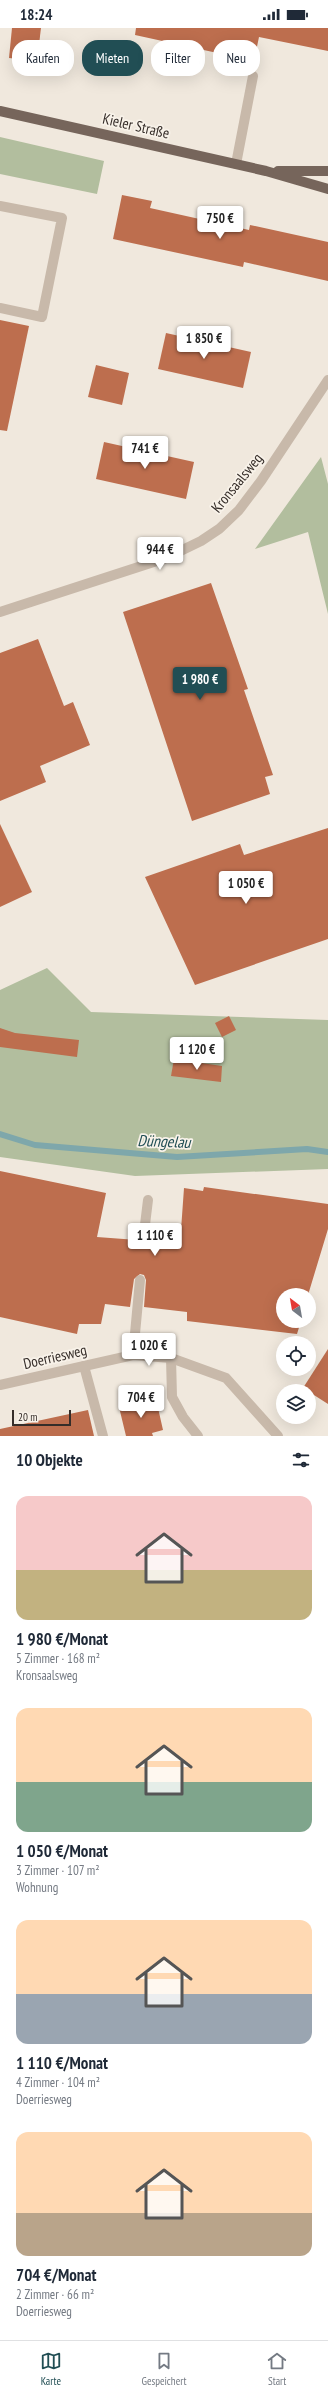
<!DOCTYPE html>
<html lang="de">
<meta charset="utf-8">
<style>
:root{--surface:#fff;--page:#f2f2f3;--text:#1f2937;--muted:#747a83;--line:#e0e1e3;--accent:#214e54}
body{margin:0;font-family:"PT Sans Narrow",sans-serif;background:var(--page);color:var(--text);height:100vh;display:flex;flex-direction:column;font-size:15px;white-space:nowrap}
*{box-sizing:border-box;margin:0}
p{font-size:13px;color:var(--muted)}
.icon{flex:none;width:22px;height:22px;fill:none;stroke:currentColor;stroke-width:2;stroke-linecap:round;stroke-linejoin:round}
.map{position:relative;height:1408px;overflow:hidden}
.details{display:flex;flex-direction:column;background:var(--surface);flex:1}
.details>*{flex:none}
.top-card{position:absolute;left:12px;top:12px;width:304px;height:36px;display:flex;gap:8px}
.needle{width:26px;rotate:329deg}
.controls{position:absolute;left:276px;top:1260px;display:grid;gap:8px}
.controls a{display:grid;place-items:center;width:40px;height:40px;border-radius:50%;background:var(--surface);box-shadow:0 4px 16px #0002;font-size:20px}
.scale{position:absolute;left:12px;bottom:10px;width:59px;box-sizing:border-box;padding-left:4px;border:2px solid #352d29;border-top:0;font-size:11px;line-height:14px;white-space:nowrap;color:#352d29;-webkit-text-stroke:3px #f8f2e9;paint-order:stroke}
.price{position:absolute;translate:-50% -34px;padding:0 9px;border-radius:4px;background:#fff;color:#222;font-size:13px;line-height:26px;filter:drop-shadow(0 1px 2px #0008)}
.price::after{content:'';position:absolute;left:50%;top:24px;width:12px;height:9px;margin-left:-6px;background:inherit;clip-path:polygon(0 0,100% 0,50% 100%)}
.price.selected{background:var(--accent);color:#fff}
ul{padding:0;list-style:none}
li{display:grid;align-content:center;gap:8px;height:212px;padding:0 16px}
li span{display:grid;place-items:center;height:124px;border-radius:12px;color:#555}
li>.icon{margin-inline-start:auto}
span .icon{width:72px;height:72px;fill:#fffc;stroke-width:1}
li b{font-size:17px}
h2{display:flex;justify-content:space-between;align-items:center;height:48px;padding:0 16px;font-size:17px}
.pill{padding:0 14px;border-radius:16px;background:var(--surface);box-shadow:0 4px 16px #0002;font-size:14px;line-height:36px}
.pill.selected{background:var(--accent);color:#fff}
.status{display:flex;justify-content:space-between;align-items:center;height:28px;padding:0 20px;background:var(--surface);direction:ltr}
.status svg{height:11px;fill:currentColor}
.tab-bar{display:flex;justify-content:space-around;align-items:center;height:56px;border-top:1px solid var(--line);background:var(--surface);font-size:11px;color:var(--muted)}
.tab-bar a{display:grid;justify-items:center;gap:2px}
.tab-bar .selected{color:var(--accent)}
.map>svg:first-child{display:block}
</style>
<div class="status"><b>18:24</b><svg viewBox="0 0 49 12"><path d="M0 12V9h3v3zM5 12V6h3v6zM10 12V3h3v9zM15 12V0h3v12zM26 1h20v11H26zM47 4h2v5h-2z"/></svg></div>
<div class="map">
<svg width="328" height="1408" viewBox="0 0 328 1408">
<rect width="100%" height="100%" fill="#f0e8dd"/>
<g fill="#b2be9e">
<path d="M0 109 104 133 97 166 0 146Z"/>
<path d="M321 429 328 456V586L308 504 255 521Z"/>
<path d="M47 940 91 984 328 992V1141L135 1148 0 1129V962Z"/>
</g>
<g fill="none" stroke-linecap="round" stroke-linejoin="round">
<path stroke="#7ea7ab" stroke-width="6" d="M0 1106 35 1117 177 1129 307 1121 328 1124"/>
</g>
<g fill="#bd6e4e">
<path d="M12 0H41L37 33 9 30Z"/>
<path d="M136 0H328V23L259 9 254 33 135 7Z"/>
<path d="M122 167 152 173 150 180 249 202 250 197 328 214V253L244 234 243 239 113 211Z"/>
<path d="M0 292 29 298 7 403 0 402Z"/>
<path d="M166 305 251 324 243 360 158 341Z"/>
<path d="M96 337 129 345 122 377 88 369Z"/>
<path d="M104 414 194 434 186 471 96 451Z"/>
<path d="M211 555 248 661 244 662 273 747 265 749 270 766 192 793 123 584Z"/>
<path d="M38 611 64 678 73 674 90 717 40 738 46 754 0 773V625Z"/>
<path d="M0 796 32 864 0 879Z"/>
<path d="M328 800V911L195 957 145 849 240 816 244 827Z"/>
<path d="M229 988 236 1002 222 1009 215 995Z"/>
<path d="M0 1000 15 1005 79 1012 77 1029 0 1019Z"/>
<path d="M174 1031 222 1038 221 1054 171 1048Z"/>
<path d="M0 1143 106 1165 97 1209 137 1212 139 1218 143 1219 148 1217 150 1213 180 1216 184 1160 203 1163 204 1159 328 1176V1201L308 1267H283V1293H301L297 1306 187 1293V1284L144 1279 146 1252 144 1247 140 1246 134 1251 130 1279 105 1276 101 1296H79L77 1306 0 1289Z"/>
<path d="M328 1321V1376L303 1360Z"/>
<path d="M156 1371 163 1402 152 1405 153 1408H126L119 1379Z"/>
<path d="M88 1382 94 1408H0V1401Z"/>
</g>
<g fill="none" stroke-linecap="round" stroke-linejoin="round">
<g stroke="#c8b9aa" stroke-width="10">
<path d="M236 136 253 48"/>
<path d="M0 178 62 190 42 289 0 280"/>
<path d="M143 1213 148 1172"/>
<path d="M133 1327 140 1252"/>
<path d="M171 1330 172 1369 183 1389 198 1408"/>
<path d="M84 1338 103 1408"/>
</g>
<g stroke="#c8b9aa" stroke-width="10">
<path d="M0 584 166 530 201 513 219 501 239 482 261 453 328 352"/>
<path d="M0 1357 133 1327 171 1330 226 1350 278 1408"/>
</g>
<g stroke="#76655b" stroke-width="10">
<path d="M0 83 266 143 328 161"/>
<path d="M278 143H328"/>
</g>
</g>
<g text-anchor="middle" stroke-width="3.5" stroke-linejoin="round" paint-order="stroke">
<g font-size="15" fill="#352d29" stroke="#f8f2e9">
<text transform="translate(136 98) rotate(13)" y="5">Kieler Straße</text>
<text transform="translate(237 455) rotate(-51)" y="5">Kronsaalsweg</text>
<text transform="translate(55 1329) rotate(-13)" y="5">Doerriesweg</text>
</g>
<g font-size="16" font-style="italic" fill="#214e54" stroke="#f8f2e9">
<text transform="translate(164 1113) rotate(2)" y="6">Düngelau</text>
</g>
</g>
</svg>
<div class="controls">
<a><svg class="needle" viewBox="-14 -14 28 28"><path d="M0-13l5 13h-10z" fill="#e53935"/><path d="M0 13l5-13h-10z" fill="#747a83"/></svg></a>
<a><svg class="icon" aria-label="locate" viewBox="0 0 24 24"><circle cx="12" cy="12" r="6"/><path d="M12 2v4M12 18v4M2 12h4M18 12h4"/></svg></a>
<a><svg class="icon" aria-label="layers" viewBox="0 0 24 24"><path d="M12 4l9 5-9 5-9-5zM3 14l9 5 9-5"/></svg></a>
</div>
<div class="scale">20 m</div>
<b class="price" style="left:220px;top:212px">750 €</b>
<b class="price" style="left:204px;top:332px">1 850 €</b>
<b class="price" style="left:145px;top:442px">741 €</b>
<b class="price" style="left:160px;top:543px">944 €</b>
<b class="price selected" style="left:200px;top:673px">1 980 €</b>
<b class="price" style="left:246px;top:877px">1 050 €</b>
<b class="price" style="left:197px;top:1043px">1 120 €</b>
<b class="price" style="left:155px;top:1229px">1 110 €</b>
<b class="price" style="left:149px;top:1339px">1 020 €</b>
<b class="price" style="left:141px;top:1391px">704 €</b>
<div class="top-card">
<a class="pill">Kaufen</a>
<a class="pill selected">Mieten</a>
<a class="pill">Filter</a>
<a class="pill">Neu</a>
</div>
</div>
<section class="details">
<h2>10 Objekte<svg class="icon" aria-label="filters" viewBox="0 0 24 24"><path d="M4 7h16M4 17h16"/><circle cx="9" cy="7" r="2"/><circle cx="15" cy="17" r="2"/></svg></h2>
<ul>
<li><span style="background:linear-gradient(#f6c9c9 60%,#c2b280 0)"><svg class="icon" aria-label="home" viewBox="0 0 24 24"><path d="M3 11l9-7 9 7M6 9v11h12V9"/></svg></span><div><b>1 980 €/Monat</b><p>5 Zimmer · 168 m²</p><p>Kronsaalsweg</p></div></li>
<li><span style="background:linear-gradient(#ffd9b3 60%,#7fa58c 0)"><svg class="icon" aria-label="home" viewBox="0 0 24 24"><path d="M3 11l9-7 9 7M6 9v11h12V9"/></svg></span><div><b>1 050 €/Monat</b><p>3 Zimmer · 107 m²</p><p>Wohnung</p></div></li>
<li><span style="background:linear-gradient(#ffd9b3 60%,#9aa5b1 0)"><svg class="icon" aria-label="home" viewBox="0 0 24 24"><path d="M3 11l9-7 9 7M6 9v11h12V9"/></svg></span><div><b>1 110 €/Monat</b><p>4 Zimmer · 104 m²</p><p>Doerriesweg</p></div></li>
<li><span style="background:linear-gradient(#ffd9b3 65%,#b9a48a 0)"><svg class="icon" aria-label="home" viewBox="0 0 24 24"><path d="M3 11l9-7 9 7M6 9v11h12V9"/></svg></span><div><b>704 €/Monat</b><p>2 Zimmer · 66 m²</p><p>Doerriesweg</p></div></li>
</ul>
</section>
<nav class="tab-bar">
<a class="selected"><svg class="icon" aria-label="map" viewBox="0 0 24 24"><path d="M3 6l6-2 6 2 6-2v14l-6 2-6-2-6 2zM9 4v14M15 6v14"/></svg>Karte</a>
<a><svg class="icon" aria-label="saved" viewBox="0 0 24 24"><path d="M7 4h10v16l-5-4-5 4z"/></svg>Gespeichert</a>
<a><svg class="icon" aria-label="home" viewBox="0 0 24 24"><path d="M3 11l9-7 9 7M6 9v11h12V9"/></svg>Start</a>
</nav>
